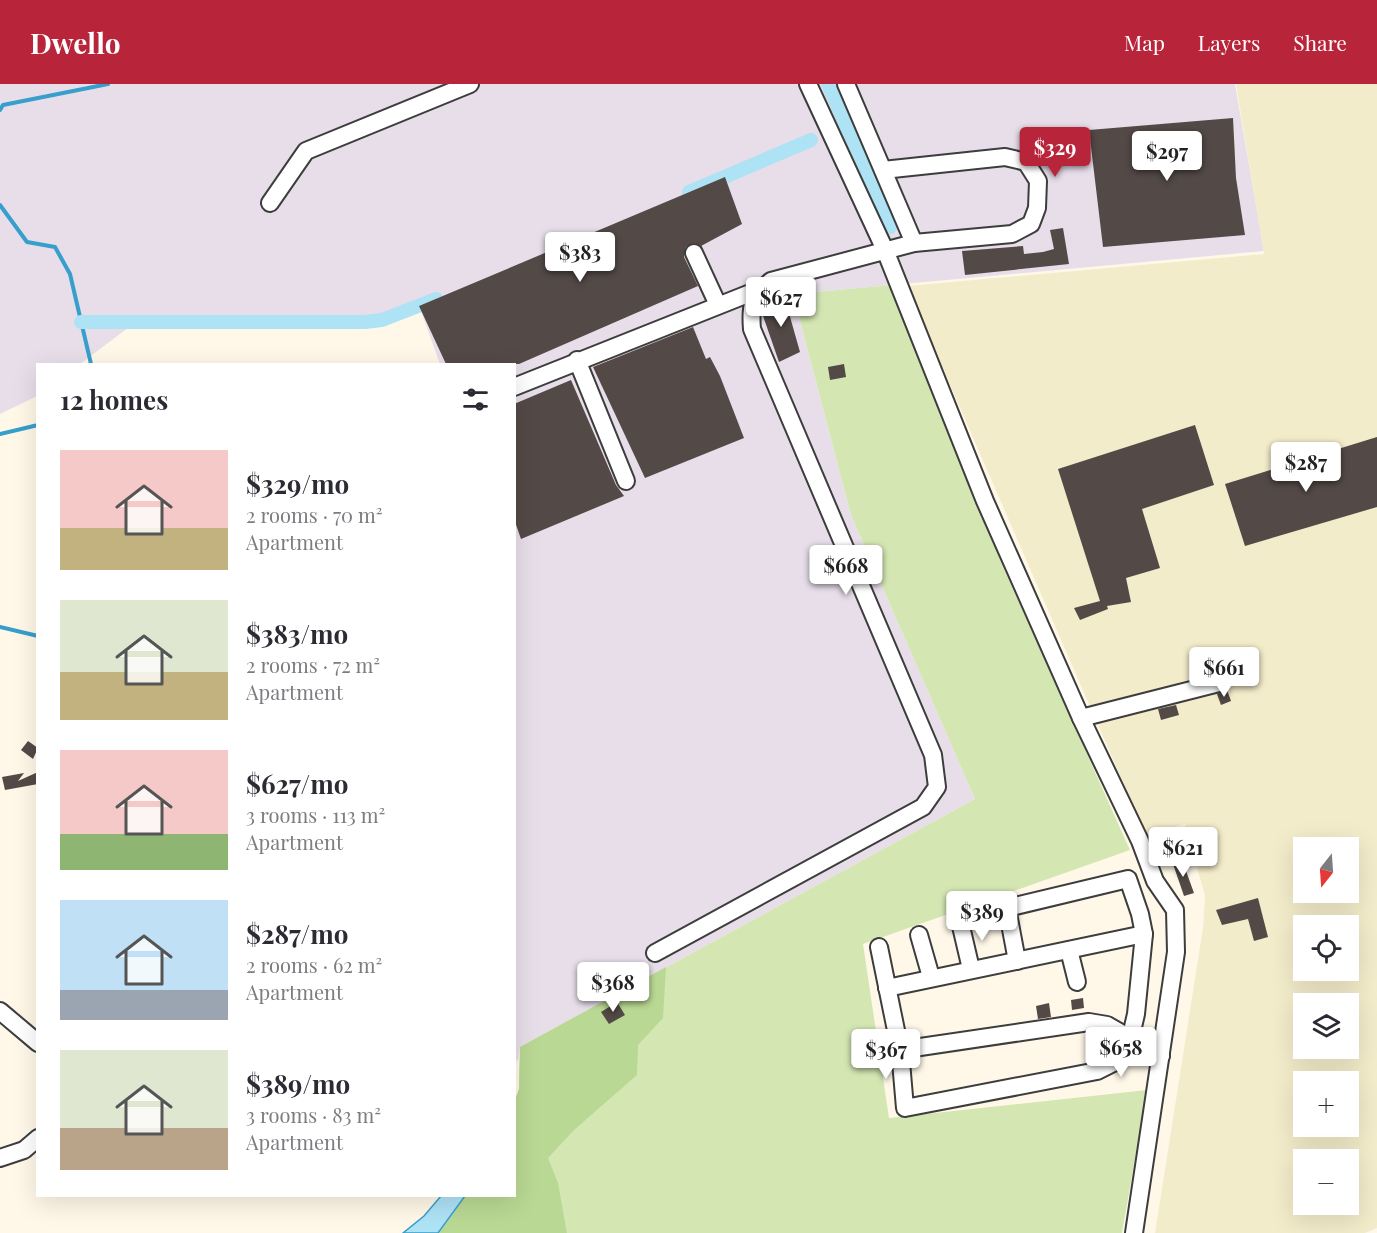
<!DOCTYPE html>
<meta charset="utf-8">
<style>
:root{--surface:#fff;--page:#f2f2f3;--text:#2b2b33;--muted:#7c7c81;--accent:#b8253b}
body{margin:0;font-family:"Playfair Display",serif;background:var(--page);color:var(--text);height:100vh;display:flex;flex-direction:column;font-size:22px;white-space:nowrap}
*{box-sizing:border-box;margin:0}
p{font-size:20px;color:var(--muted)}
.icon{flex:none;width:33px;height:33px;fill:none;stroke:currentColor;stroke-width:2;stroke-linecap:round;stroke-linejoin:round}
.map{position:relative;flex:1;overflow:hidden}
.sheet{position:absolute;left:36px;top:279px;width:480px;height:834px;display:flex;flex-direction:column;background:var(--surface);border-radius:0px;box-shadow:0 6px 24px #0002}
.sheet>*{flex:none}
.needle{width:39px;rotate:197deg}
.tools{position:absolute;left:1293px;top:753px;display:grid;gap:12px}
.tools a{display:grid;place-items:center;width:66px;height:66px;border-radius:0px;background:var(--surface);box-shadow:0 6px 24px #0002;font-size:30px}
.price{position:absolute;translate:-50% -51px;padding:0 14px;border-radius:6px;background:#fff;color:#222;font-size:20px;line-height:39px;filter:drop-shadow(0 2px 3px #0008)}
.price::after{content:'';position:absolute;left:50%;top:36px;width:18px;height:14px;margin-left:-9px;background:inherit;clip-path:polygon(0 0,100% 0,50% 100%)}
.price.active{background:var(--accent);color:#fff}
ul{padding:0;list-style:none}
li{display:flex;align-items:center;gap:18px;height:150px;padding:0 24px}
li span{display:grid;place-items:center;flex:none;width:168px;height:120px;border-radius:0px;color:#555}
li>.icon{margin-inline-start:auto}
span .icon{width:72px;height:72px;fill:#fffc;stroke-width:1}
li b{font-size:26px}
h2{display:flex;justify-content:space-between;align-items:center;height:72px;padding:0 24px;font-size:26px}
header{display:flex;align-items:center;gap:36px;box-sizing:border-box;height:84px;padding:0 30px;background:var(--accent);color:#fff}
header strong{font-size:28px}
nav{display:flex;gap:33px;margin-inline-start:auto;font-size:21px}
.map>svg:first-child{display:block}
</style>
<header>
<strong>Dwello</strong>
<nav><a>Map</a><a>Layers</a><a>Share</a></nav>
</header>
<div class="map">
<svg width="1377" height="1149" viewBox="0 0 1377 1149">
<rect width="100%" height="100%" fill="#fff8e8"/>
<path fill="#e7deea" d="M0 0H1235L1264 167 793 210 851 431 975 715 520 963 518 977 514 974V280H440L419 222 382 236 365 238H136L80 280H38L37 312 0 330Z"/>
<path fill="#f3ecca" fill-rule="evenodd" d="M1236 0H1377V1144L1365 1149H1155L1203 844 1205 812 1185 740 1146 751 907 202 1264 170ZM1304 764H1348V808H1304ZM1304 842H1348V886H1304ZM1304 920H1348V964H1304ZM1304 998H1348V1042H1304ZM1304 1076H1348V1120H1304Z"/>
<path fill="#d4e7b3" d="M892 201 1002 481 1130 766 863 860 889 1034 1147 1006 1122 1149H438L465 1112H514V1019L519 1005 520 963 975 715 851 431 793 210Z"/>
<path fill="#b9d893" d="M666 883 663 934 638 961 637 991 574 1046 548 1074 558 1099 567 1149H439L466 1112H514V1019L519 1005 520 963Z"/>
<path fill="#aee2f5" stroke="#369fcb" stroke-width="1.5" d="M441 1112H465L438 1149H403L424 1132Z"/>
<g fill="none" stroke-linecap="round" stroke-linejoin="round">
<g stroke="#369fcb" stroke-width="4">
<path d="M0 26 3 21 108 0"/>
<path d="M0 121 27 158 55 163 70 190 91 280"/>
<path d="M0 350 38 341"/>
<path d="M0 543 38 552"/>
</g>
<g stroke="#aee2f5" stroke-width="14">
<path d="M828 0 890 143"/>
<path d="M689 108 811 56"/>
<path d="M81 238H365L382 236 436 215"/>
</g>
</g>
<g fill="#534a47">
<path d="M1233 34 1236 94 1245 151 1103 163 1089 46Z"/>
<path d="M725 93 742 140 701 162 694 159 686 163 684 173 698 202 519 280H446L419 222Z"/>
<path d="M1063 144 1069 180 965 191 962 167 1023 162 1024 170 1043 168 1054 165 1050 146Z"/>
<path d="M783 208 800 268 779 278 762 229V226L770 225 768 215 772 211Z"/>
<path d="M693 243 706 275 710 273 720 292 744 354 645 394 593 283Z"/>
<path d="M844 280 846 293 830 296 828 283Z"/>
<path d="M571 296 616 401 624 412 521 455 514 435V320Z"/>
<path d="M1195 341 1214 401 1142 425 1160 484 1126 494 1131 518 1107 522 1108 525 1080 536 1074 524 1100 517 1058 385Z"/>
<path d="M1377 353V423L1245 462 1225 400Z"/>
<path d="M1227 606 1231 617 1221 621 1217 610Z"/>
<path d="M1176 621 1179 631 1161 636 1158 625Z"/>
<path d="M28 657 38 664 33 675 21 666Z"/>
<path d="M38 688V700L5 706 2 693 24 689 18 697Z"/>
<path d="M1182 776 1194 809 1184 812 1173 780Z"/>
<path d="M1258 814 1268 853 1254 857 1248 835 1222 841 1216 826Z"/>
<path d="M1083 914 1084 924 1072 926 1071 916Z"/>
<path d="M617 918 625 931 609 940 601 928Z"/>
<path d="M1049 919 1051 933 1038 935 1036 922Z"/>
</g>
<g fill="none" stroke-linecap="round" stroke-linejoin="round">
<defs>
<g id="minor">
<path d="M808 0 885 166 985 417 1081 634 1140 757 1155 797 1175 826 1176 868 1134 1149"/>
<path d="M846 0 914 159"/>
<path d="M270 119 306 67 470 0"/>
<path d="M694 169 718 221"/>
<path d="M577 276 626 397"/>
<path d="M514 303 763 204"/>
<path d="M1081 634 1219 599"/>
<path d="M960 838 971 885"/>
<path d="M919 851 931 893"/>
<path d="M879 863 900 966 905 1024 1097 987 1117 977 1130 956 1136 930 1144 850 1140 830 1128 795 1007 824 1017 877"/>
<path d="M1069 866 1077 898"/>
<path d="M655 869 923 723 937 703 933 671 752 245C750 221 752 213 771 197L914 159 1012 150 1031 140 1037 124 1038 97 1026 78 1005 73 883 86"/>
<path d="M887 904 1144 850"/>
<path d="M0 927 38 959"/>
<path d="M900 966 1089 938 1107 941 1161 972"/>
<path d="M0 1074 24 1066 38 1054"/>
</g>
</defs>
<use href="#minor" stroke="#3d3d3d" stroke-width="20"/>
<use href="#minor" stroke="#fff" stroke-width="16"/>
</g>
</svg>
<div class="tools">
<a><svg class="needle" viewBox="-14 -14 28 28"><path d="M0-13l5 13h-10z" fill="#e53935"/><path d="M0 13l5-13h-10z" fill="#7c7c81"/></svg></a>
<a><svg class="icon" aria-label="locate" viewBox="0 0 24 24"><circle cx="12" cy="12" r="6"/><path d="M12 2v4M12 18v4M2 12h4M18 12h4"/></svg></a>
<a><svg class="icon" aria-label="layers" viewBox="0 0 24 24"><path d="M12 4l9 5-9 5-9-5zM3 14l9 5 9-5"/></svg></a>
<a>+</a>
<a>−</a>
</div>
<b class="price active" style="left:1055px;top:94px">$329</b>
<b class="price" style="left:1167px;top:98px">$297</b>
<b class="price" style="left:580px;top:199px">$383</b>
<b class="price" style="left:781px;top:244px">$627</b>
<b class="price" style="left:1306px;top:409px">$287</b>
<b class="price" style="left:846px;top:512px">$668</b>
<b class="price" style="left:1224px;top:614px">$661</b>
<b class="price" style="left:1183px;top:794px">$621</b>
<b class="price" style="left:982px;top:858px">$389</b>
<b class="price" style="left:613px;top:929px">$368</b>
<b class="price" style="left:1121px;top:994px">$658</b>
<b class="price" style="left:886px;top:996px">$367</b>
<section class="sheet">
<h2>12 homes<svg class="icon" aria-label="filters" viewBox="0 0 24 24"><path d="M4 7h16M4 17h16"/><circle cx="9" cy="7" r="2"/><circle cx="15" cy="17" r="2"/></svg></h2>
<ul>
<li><span style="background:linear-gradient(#f6c9c9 65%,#c2b280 0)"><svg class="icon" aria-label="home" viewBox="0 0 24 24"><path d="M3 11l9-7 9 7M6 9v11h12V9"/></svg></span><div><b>$329/mo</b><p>2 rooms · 70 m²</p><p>Apartment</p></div></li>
<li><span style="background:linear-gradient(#dfe7d0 60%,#c2b280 0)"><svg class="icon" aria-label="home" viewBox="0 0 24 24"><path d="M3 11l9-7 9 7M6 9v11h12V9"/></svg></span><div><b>$383/mo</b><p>2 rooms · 72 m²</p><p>Apartment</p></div></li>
<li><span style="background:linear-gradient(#f6c9c9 70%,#8fb573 0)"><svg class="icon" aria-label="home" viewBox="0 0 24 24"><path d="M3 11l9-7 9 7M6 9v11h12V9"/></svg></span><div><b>$627/mo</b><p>3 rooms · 113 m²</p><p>Apartment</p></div></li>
<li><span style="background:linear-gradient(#bfe0f5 75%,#9aa5b1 0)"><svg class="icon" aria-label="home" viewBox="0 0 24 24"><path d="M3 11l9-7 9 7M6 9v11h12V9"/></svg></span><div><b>$287/mo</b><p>2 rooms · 62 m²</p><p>Apartment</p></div></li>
<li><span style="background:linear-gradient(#dfe7d0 65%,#b9a48a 0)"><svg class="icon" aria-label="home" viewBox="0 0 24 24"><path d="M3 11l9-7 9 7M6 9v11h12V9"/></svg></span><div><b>$389/mo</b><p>3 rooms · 83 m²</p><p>Apartment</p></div></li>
</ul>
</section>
</div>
